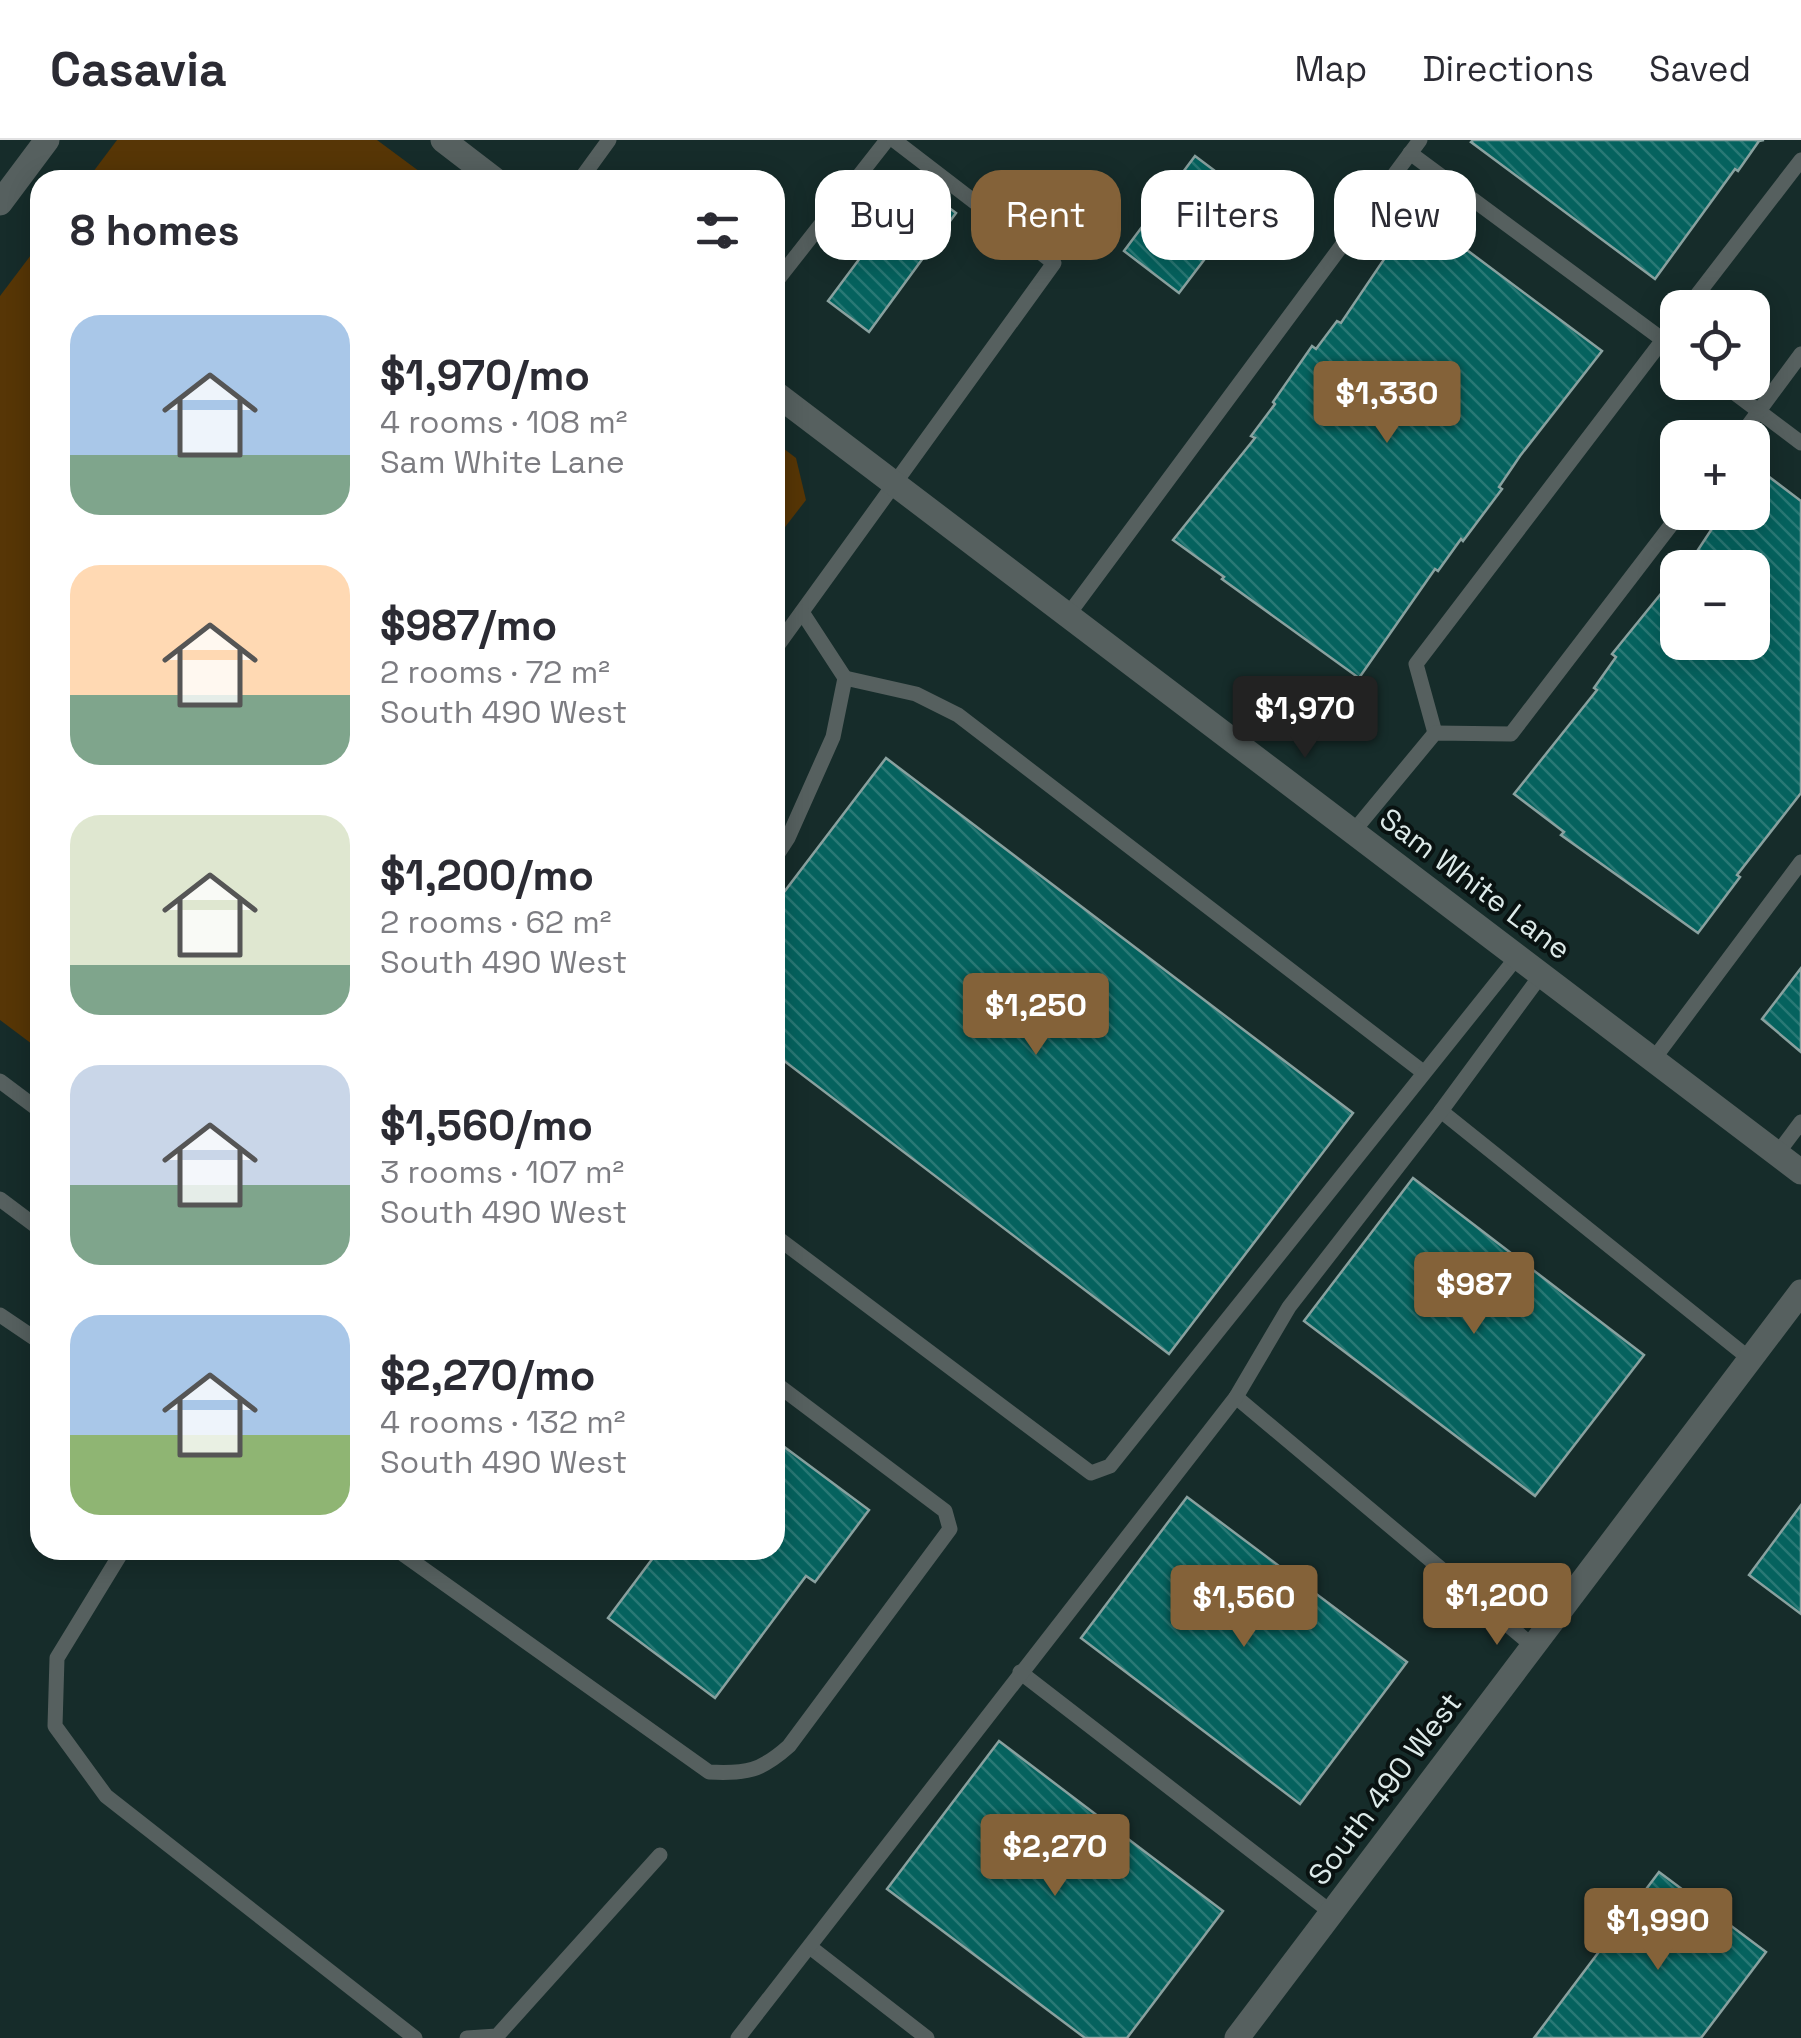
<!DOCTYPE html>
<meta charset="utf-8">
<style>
:root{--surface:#fff;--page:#f2f2f3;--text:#2b2b33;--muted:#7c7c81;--line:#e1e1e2;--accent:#846239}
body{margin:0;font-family:"Space Grotesk",sans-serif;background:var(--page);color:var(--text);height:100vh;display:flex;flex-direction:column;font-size:38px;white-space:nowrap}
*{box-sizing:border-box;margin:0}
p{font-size:32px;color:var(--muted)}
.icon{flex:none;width:55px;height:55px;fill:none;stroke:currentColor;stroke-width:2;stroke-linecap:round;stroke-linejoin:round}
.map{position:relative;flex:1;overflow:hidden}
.sheet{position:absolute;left:30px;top:30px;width:755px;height:1390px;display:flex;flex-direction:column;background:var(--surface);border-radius:30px;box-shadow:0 5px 25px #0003}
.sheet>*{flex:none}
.banner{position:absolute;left:815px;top:30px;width:835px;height:90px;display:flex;gap:20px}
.tools{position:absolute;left:1660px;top:150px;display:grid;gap:20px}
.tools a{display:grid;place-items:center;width:110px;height:110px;border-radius:20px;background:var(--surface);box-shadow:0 5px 25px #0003;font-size:50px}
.price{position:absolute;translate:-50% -85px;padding:0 22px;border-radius:10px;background:var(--accent);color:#fff;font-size:32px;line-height:65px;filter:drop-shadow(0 2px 5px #0008)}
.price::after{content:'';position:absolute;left:50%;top:60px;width:30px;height:22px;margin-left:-15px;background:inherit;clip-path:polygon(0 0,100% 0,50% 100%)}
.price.on{background:#222;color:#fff}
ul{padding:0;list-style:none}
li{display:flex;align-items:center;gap:30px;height:250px;padding:0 40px}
li span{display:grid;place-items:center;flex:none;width:280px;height:200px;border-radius:30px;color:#555}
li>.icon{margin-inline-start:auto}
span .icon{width:120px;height:120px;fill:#fffc;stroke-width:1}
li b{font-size:42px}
h2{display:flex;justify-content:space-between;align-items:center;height:120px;padding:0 40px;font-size:42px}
.pill{padding:0 35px;border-radius:30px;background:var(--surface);box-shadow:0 5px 25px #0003;font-size:35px;line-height:90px}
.pill.on{background:var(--accent);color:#fff}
header{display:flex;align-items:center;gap:60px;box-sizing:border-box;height:140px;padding:0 50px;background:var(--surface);border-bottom:2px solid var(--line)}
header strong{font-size:48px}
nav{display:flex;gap:55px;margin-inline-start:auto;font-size:35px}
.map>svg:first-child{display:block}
</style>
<header>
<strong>Casavia</strong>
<nav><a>Map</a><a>Directions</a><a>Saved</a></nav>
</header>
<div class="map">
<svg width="1801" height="1898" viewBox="0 0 1801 1898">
<defs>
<pattern id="building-back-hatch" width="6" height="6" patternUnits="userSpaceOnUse" patternTransform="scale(2.5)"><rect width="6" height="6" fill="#05625e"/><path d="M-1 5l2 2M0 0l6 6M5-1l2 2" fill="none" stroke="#297975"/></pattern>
</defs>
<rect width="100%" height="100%" fill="#162c2a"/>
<g fill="#573606">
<path d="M117 0H377L431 40H87Z"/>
<path d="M40 103V910L0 880V156Z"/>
<path d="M775 302 796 318 806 360 775 400Z"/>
</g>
<g fill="url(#building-back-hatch)" stroke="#89a19f" stroke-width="2.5">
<path d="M1473 0H1764L1759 1 1738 31 1735 29 1655 139 1471 2Z"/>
<path d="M1195 16 1251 58 1179 153 1124 111Z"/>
<path d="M916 43 956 73 869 192 828 161Z"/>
<path d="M1416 72 1602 211 1520 316 1499 347 1502 349 1463 401 1461 399 1438 431 1435 429 1359 538 1222 439 1224 437 1173 400 1255 298 1251 296 1275 264 1273 262 1312 206 1316 209 1337 181 1341 183Z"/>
<path d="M1756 327 1801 361V653L1737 735 1740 737 1698 793 1561 695 1564 692 1514 654 1597 550 1594 548 1616 517 1612 514 1677 434 1678 502H1752V428H1686L1723 372H1752V332Z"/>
<path d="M886 618 1353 973 1169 1214 775 914V764Z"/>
<path d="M1801 828V912L1762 879Z"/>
<path d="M1413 1038 1644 1215 1535 1356 1304 1181Z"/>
<path d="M775 1300 869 1370 815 1442 806 1436 715 1558 608 1478 659 1410H775Z"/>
<path d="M1187 1357 1407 1522 1300 1664 1081 1498Z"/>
<path d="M1801 1365V1474L1749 1435Z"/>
<path d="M999 1601 1223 1771 1127 1898H1085L887 1749Z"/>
<path d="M1659 1732 1766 1812 1701 1898H1534Z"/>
</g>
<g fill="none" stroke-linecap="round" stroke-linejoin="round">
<g stroke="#56605f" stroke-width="15">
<path d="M1410 13 1678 211"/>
<path d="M580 40 609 0"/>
<path d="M775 143 887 0"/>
<path d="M1687 168 1801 20"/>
<path d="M1720 242 1801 303"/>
<path d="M1739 298 1801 214"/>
<path d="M1068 475 1420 0"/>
<path d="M775 509 1054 123 894 0"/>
<path d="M845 538 916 554 958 575 1423 932"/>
<path d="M1435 593 1416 524 1678 180"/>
<path d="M1353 692 1435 593 1511 594 1681 372"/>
<path d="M775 718 788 698 833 597 845 538 802 472"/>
<path d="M1653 920 1801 722"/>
<path d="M0 941 40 971"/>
<path d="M1441 971 1750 1219"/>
<path d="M1777 1014 1801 982"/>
<path d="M0 1059 40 1089"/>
<path d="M775 1096 1091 1333 1110 1326 1517 817"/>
<path d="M0 1175 40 1202"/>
<path d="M1236 1257 1533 1506"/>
<path d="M123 1410 57 1518 55 1586 106 1656 415 1898"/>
<path d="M397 1410 709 1632C747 1634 761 1631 789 1606L950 1389 945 1371 775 1243"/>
<path d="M1020 1532 1332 1773"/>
<path d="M810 1807 927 1898"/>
<path d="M467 1898 497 1896 660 1715"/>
<path d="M738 1898 1236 1257 1289 1167 1441 971 1541 835"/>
</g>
<g stroke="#56605f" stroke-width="25">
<path d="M0 63 47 0"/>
<path d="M1237 1898 1801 1152"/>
</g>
<g stroke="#56605f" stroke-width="25">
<path d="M443 0 495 40"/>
<path d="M775 253 1801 1032"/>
</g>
</g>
<g text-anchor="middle" stroke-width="8" stroke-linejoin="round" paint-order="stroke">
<g font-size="30" fill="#ddeae9" stroke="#091211">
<text transform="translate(1475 744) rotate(37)" y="10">Sam White Lane</text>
<text transform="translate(1385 1649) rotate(-53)" y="10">South 490 West</text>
</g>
</g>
</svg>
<div class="tools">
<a><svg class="icon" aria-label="locate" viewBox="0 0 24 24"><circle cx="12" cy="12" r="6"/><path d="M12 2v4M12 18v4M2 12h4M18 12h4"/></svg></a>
<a>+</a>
<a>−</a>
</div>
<b class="price" style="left:1387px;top:306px">$1,330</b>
<b class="price on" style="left:1305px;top:621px">$1,970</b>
<b class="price" style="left:1036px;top:918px">$1,250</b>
<b class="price" style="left:1474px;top:1197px">$987</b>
<b class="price" style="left:1497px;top:1508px">$1,200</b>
<b class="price" style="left:1244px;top:1510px">$1,560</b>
<b class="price" style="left:1055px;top:1759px">$2,270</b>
<b class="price" style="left:1658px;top:1833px">$1,990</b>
<div class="banner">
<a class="pill">Buy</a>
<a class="pill on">Rent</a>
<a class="pill">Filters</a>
<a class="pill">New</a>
</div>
<section class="sheet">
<h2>8 homes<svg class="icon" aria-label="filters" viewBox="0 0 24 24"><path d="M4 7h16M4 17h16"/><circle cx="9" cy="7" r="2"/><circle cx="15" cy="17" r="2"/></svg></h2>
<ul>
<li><span style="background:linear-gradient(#a9c7e8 70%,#7fa58c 0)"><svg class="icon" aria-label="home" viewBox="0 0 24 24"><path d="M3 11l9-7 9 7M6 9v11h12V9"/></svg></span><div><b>$1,970/mo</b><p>4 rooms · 108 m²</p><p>Sam White Lane</p></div></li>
<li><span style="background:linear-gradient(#ffd9b3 65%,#7fa58c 0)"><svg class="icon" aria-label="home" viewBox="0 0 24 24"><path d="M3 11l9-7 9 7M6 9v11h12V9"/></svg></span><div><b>$987/mo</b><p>2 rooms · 72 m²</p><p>South 490 West</p></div></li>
<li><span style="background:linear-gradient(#dfe7d0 75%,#7fa58c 0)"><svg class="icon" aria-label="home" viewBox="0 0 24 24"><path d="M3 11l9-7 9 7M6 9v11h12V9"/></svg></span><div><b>$1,200/mo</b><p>2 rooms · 62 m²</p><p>South 490 West</p></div></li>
<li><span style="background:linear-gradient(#c9d6e8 60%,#7fa58c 0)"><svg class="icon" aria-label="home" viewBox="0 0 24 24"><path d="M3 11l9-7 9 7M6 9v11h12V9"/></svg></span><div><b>$1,560/mo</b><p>3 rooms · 107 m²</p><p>South 490 West</p></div></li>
<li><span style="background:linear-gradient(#a9c7e8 60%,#8fb573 0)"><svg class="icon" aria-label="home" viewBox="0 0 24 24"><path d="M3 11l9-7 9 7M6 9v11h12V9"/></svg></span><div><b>$2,270/mo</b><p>4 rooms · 132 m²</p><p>South 490 West</p></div></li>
</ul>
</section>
</div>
